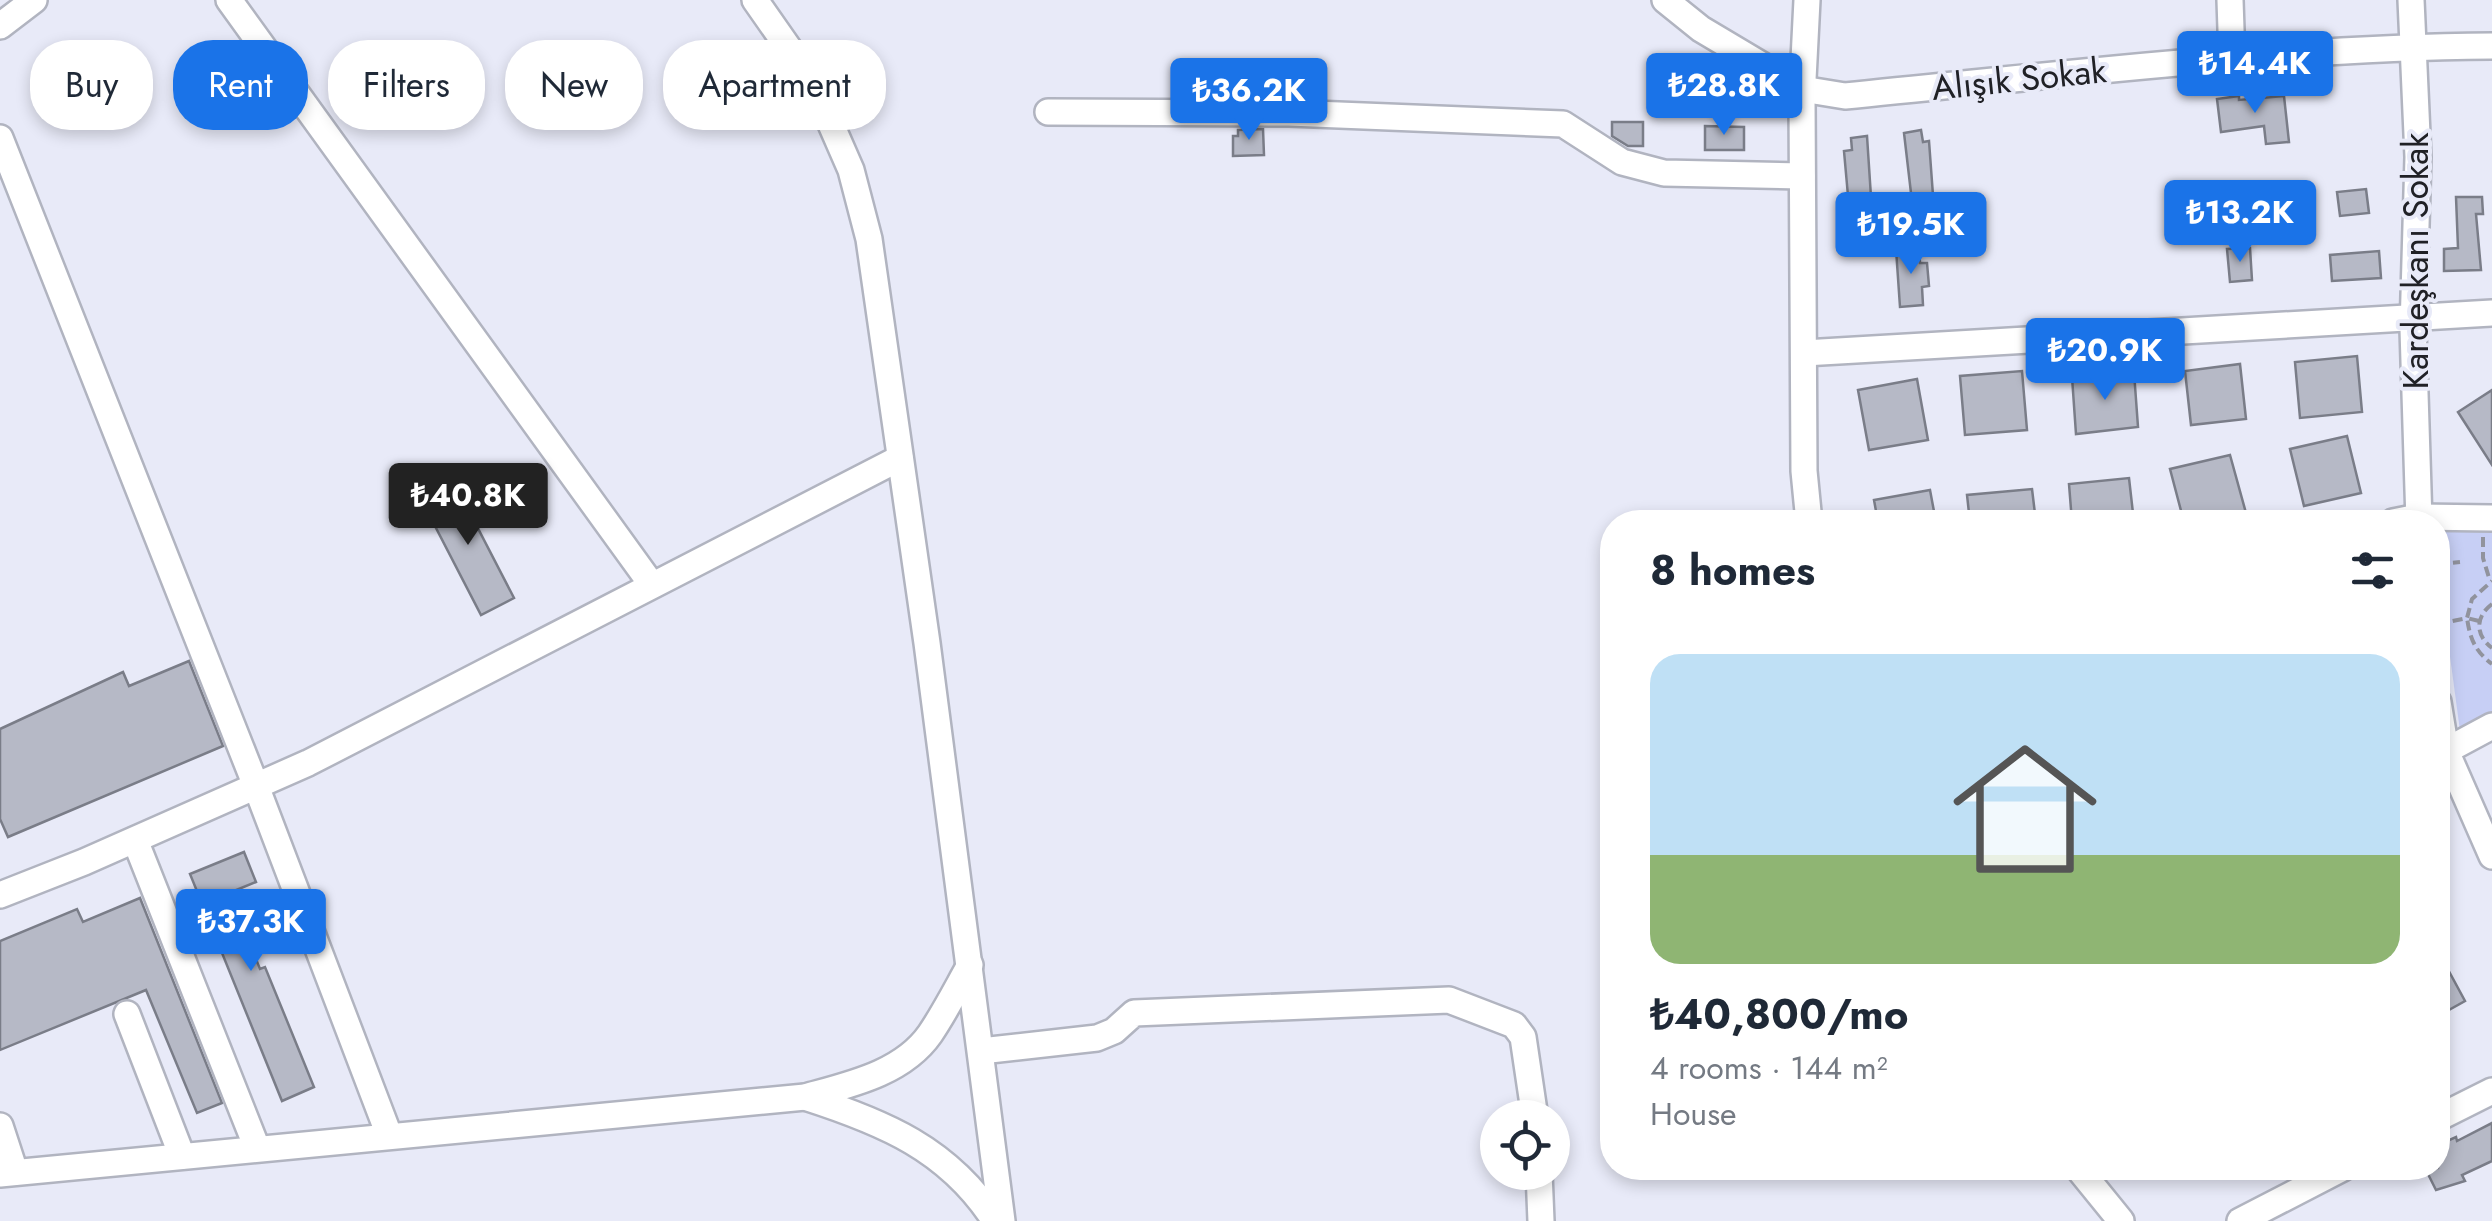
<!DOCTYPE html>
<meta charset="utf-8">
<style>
:root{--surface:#fff;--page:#f6f6f7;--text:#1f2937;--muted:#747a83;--accent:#1a73e8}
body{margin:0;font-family:Jost,sans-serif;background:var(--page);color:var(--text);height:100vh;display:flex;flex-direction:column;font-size:38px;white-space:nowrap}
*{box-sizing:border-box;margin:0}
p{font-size:32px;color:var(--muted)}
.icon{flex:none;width:55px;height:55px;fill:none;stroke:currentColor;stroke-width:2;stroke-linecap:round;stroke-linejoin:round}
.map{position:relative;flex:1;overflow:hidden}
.sheet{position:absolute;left:1600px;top:510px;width:850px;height:670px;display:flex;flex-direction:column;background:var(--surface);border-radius:40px;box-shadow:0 5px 15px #0003}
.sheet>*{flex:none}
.hud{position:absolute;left:30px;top:40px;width:950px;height:90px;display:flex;gap:20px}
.controls{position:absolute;left:1480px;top:1100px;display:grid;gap:20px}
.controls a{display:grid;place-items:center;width:90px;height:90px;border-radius:50%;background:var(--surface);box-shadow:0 5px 15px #0003;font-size:50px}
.price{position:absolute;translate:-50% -85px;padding:0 22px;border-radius:10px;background:var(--accent);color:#fff;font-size:32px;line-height:65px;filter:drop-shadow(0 2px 5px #0008)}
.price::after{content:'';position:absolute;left:50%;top:60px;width:30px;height:22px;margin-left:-15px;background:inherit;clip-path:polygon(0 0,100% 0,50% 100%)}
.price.current{background:#222;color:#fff}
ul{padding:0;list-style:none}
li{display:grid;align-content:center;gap:20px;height:530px;padding:0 50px}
li span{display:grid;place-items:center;height:310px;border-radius:30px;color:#555}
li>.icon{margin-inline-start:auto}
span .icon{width:180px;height:180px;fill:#fffc;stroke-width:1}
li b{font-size:42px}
h2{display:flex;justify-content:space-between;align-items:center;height:120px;padding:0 50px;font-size:42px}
.pill{padding:0 35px;border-radius:40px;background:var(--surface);box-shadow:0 5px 15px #0003;font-size:35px;line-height:90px}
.pill.current{background:var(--accent);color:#fff}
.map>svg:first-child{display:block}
</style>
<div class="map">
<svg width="2492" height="1221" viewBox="0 0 2492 1221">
<rect width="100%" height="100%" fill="#e8eaf8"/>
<path fill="#c7cff5" d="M2492 525V713L2460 731 2438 567V528Z"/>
<g fill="#b6b9c6" stroke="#7a7d88" stroke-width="2.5">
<path d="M2239 96V100L2284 96 2289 142 2266 144 2264 126 2221 132 2217 99Z"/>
<path d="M1612 122H1643V146H1628L1612 136Z"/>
<path d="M1705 126 1744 127V150H1705Z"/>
<path d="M1263 129 1264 155 1233 156V136H1238V130Z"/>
<path d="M1921 130 1923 142 1929 141 1934 209 1922 211V217L1899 219 1898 215 1856 223 1854 214 1843 216 1840 198 1848 196 1844 151 1852 150 1851 138 1867 136 1871 197 1911 193 1904 133Z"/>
<path d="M2366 189 2369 213 2340 216 2337 192Z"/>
<path d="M2456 197H2482L2483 214H2476L2481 270 2444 271V249L2458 248Z"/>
<path d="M1919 247 1920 263H1927L1929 286 1922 287 1923 305 1900 307 1896 249Z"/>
<path d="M2250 248 2252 280 2230 282 2227 249Z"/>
<path d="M2379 251 2381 278 2332 281 2330 255Z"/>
<path d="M2357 356 2362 412 2300 418 2295 362Z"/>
<path d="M2240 364 2246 419 2191 425 2185 371Z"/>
<path d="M2022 371 2027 430 1965 435 1960 376Z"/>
<path d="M2134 372 2138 427 2076 434 2072 377Z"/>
<path d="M1917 379 1928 440 1869 450 1858 390Z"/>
<path d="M2492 390V465L2458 412Z"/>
<path d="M2347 436 2361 493 2304 506 2290 449Z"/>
<path d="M2230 455 2246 513 2213 522H2184L2170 469Z"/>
<path d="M2129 478 2134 522H2072L2069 484Z"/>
<path d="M454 482 514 598 481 615 421 499Z"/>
<path d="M2032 489 2036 522H1970L1967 495Z"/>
<path d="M1930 490 1936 522H1878L1874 500Z"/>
<path d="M189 661 223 746 8 837 0 819V729L123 672 129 686Z"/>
<path d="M244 852 256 882 229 893 260 969 265 967 314 1087 282 1101 190 874Z"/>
<path d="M140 898 222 1103 197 1113 146 990 0 1050V941L77 909 83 922Z"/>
<path d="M2438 951 2465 1001 2438 1016Z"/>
<path d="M2492 1123V1161L2462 1175 2465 1181 2436 1190 2425 1168H2438V1145L2456 1137 2457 1141Z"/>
</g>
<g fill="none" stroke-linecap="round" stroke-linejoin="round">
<defs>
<g id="minor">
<path d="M229 0 652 585"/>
<path d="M755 0 813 83 851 170 869 239 927 643 1002 1221"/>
<path d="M1665 0 1701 29 1802 89 1845 96C2060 75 2276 48 2492 46"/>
<path d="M1807 0 1802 99 1804 471 1809 522"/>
<path d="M2230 0 2232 59"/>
<path d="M2411 0 2418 157 2413 329 2419 522"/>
<path d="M0 26 34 0"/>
<path d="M1048 112 1289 113 1563 124 1622 162 1664 173 1802 176"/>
<path d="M0 138 256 786 389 1135"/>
<path d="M1804 353 2492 313"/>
<path d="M2393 522 2418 517 2492 518"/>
<path d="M2438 702 2446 751 2492 856"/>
<path d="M2438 755 2492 726"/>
<path d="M135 840 257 1148"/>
<path d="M0 895 84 862 308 763 900 458"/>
<path d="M127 1014 182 1156"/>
<path d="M981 1051 1097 1038 1114 1031 1134 1013 1449 1000 1514 1025 1523 1037 1535 1118"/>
<path d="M805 1097C883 1122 949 1149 995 1221"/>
<path d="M2438 1118 2492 1091"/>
<path d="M0 1126 15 1172"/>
<path d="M2078 1168 2121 1221"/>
<path d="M1539 1172 1541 1221"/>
<path d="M0 1174 805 1097C848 1085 902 1074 930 1034 945 1012 957 988 970 965"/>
<path d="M2240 1221 2343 1168"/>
</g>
</defs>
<use href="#minor" stroke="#b1b4c0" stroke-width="30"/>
<g stroke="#91939d" stroke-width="4" stroke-dasharray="10 5" stroke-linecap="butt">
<path d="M2483 537V558L2490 581"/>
<path d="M2438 564 2460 562"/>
<path d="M2492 604C2475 617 2475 635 2492 648"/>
<path d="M2479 621 2467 618C2470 639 2475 651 2492 664"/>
<path d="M2438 624 2467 618 2472 599 2492 581"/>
</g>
<use href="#minor" stroke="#fff" stroke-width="25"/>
</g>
<g text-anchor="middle" stroke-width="8" stroke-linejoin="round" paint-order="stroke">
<g font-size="35" fill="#202126" stroke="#e8eaf8">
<text transform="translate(2019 79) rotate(-6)" y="12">Alışık Sokak</text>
<text transform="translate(2416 261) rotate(-90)" y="12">Kardeşkanı Sokak</text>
</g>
</g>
</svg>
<div class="controls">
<a><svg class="icon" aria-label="locate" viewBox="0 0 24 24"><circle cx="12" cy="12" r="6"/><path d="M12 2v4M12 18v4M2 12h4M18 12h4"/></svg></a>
</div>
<b class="price" style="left:2255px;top:116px">₺14.4K</b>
<b class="price" style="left:1724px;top:138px">₺28.8K</b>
<b class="price" style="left:1249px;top:143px">₺36.2K</b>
<b class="price" style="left:2240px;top:265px">₺13.2K</b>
<b class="price" style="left:1911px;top:277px">₺19.5K</b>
<b class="price" style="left:2105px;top:403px">₺20.9K</b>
<b class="price current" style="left:468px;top:548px">₺40.8K</b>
<b class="price" style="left:251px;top:974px">₺37.3K</b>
<div class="hud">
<a class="pill">Buy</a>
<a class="pill current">Rent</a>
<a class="pill">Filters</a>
<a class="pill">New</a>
<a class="pill">Apartment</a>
</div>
<section class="sheet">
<h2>8 homes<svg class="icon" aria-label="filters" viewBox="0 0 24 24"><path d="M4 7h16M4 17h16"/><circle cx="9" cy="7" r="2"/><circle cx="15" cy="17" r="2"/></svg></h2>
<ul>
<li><span style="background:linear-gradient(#bfe0f5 65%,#8fb573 0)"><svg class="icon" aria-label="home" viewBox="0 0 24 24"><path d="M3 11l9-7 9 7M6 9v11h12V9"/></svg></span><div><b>₺40,800/mo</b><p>4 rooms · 144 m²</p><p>House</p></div></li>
</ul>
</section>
</div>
